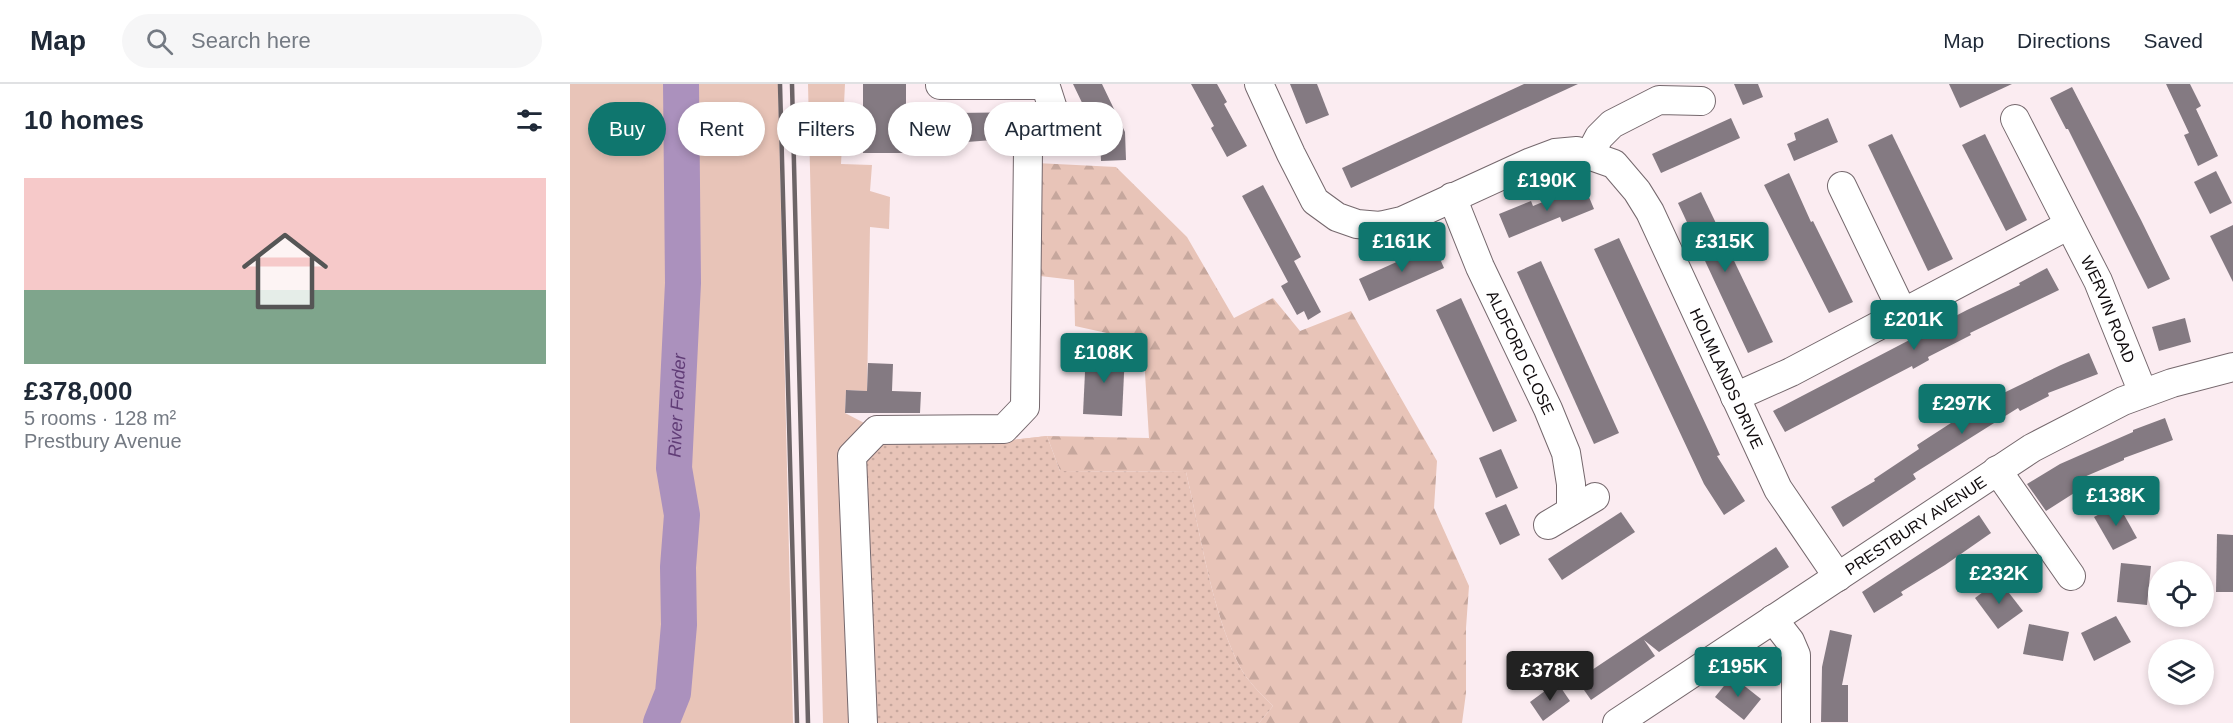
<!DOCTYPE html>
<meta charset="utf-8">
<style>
:root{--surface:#fff;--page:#f6f6f7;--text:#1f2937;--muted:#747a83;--line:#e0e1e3;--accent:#0f766e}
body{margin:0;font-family:Arial,sans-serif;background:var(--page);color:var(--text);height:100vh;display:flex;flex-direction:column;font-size:22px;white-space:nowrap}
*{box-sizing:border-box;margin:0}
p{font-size:20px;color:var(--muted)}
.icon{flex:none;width:33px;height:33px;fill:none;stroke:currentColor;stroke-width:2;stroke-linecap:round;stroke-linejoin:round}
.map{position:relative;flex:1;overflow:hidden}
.side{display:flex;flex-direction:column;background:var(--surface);width:570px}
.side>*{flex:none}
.top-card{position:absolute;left:18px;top:18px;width:570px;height:54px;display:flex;gap:12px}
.buttons{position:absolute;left:1578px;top:477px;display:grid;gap:12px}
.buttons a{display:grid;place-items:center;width:66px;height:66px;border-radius:50%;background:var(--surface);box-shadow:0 3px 9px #0003;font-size:30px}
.price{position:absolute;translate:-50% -51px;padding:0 14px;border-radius:6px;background:var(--accent);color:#fff;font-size:20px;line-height:39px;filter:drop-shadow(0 2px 3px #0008)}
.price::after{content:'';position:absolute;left:50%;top:36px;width:18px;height:14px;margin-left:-9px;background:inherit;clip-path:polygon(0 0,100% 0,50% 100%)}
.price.active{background:#222;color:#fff}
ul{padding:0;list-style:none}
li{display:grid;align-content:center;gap:12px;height:318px;padding:0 24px}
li+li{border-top:2px solid var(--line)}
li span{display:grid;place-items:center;height:186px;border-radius:0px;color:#555}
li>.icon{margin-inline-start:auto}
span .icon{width:108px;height:108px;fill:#fffc;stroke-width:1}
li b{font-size:26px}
h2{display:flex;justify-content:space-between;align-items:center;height:72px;padding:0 24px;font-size:26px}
.chip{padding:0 21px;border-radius:27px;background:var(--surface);box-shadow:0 3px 9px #0003;font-size:21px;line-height:54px}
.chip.active{background:var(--accent);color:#fff}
header{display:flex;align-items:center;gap:36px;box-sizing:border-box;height:84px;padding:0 30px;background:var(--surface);border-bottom:2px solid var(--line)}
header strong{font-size:28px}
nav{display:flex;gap:33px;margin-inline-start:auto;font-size:21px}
.search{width:420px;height:54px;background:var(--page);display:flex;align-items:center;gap:15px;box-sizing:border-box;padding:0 21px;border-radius:33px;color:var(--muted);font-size:22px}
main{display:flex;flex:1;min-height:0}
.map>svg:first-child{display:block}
</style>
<header>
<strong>Map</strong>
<div class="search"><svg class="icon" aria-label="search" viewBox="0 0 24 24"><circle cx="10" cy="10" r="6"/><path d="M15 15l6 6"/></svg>Search here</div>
<nav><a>Map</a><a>Directions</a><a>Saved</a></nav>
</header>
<main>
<section class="side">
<h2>10 homes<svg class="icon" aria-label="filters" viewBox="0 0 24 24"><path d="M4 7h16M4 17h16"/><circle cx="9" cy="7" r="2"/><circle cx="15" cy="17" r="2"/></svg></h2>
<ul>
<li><span style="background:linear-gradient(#f6c9c9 60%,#7fa58c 0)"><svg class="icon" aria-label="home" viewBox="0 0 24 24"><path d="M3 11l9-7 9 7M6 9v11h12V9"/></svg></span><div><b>£378,000</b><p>5 rooms · 128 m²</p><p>Prestbury Avenue</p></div></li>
</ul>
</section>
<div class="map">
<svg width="1663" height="639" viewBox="0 0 1663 639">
<defs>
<pattern id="forest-firs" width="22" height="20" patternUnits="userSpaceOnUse" patternTransform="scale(1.5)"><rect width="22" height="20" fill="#e8c4b8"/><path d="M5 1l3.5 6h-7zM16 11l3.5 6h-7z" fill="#c6a79d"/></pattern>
<pattern id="park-dots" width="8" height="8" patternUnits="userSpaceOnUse" patternTransform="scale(1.5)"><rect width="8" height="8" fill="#e8c4b8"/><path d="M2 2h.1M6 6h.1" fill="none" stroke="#c6a79d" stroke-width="1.8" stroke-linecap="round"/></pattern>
</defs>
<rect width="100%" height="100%" fill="#fbecf1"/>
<g fill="#e8c4b8">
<path d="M0 0H208L223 639H0Z"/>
<path d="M238 0H275L271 80 302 81 300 107 320 113 319 145 300 143 297 307 276 306 275 329 300 342 288 374 477 352 325 639H253Z"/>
</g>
<path fill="url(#forest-firs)" d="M466 79 546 83 617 153 664 234 703 214 730 247 781 227 867 377 864 424 899 502 896 544V609L892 639H689L703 622C691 610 678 598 670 583 641 526 631 451 616 388L490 387 477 352 579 354 573 257 505 242 504 196 470 192Z"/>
<path fill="url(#park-dots)" d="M477 352 490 387 616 388C631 451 641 526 670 583 678 598 691 610 703 622L689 639H296L288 375 311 361 441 356Z"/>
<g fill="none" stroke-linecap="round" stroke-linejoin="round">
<path stroke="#ab91bd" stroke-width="36" id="s1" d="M91 639 103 609 109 541 108 483 112 431 104 384 113 199 111 0"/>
</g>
<g fill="#847a82">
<rect x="293" y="0" width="43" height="69"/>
<path d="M503 0H532L555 48 556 76 531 77 530 56Z"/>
<path d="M621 0H647L657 18 654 20 677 62 657 73 641 44 644 42Z"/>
<path d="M720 0H747L759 31 736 40Z"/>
<path d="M954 0H1008L781 104 772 84Z"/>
<path d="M1164 0H1188L1193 13 1173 21Z"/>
<path d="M1379 0H1442L1390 24Z"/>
<path d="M1596 0H1620L1631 22 1626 25 1648 72 1628 82 1614 51 1619 49Z"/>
<path d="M1502 3 1571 136 1600 195 1578 205 1498 45H1496L1480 14Z"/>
<path d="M459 28V50L449 52 443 60H437V55L383 59V29Z"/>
<path d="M1161 34 1170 54 1091 89 1082 70Z"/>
<path d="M1258 34 1268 58 1224 77 1217 60 1226 56 1224 49Z"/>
<path d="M1322 50 1383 175 1358 187 1298 61Z"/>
<path d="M1415 50 1457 136 1436 147 1392 61Z"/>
<path d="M1646 87 1662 119 1640 130 1624 98Z"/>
<path d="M1219 89 1241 138 1243 137 1283 218 1259 229 1194 101Z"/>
<path d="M693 101 731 173 724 177 751 228 738 236 734 227 727 231 711 202 718 198 672 112Z"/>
<path d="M1014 101 1024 125 992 138 990 133 939 154 929 130 961 117 963 122Z"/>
<path d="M1131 108 1203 258 1178 269 1108 119Z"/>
<path d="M1663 141V198L1640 152Z"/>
<path d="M1049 154 1150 371 1147 372 1175 417 1154 431 1134 400 1024 165Z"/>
<path d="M864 161 874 184 799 217 789 195Z"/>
<path d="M971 177 1049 349 1024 360 947 188Z"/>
<path d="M1477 184 1489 206 1400 249 1401 251 1358 273 1359 276 1343 285 1342 282 1215 348 1203 327 1397 226 1450 201 1449 199Z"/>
<path d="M891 214 947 337 923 348 866 226Z"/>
<path d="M1615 234 1621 258 1589 267 1582 243Z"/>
<path d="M516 267 555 269 552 332 513 330Z"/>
<path d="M1519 269 1528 290 1478 309 1479 312 1450 327 1448 324 1343 390 1346 395 1273 443 1261 423 1305 397 1304 395 1349 365 1347 361 1418 315 1419 316 1491 281Z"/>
<path d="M298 279 323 280 322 307 351 308 350 329H275L276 306 297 307Z"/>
<path d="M1595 334 1603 356 1554 374V376L1507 396 1512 404 1476 427 1457 400 1490 380 1563 348V346Z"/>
<path d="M931 365 948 404 926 414 909 374Z"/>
<path d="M936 420 950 451 930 461 915 429Z"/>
<path d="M1548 420 1567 454 1543 466 1524 433Z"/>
<path d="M1051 428 1065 448 992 496 978 475Z"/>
<path d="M1409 431 1421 449 1375 481 1331 508 1333 511 1304 529 1292 508Z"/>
<path d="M1647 450 1663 451V508H1646Z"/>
<path d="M1206 463 1219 483 1089 568 1074 556 1085 572 1021 616 1007 596Z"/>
<path d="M1551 479 1581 482 1577 521 1547 518Z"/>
<path d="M1429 496 1453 527 1428 545 1405 514Z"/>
<path d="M1546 532 1561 558 1524 577 1511 549Z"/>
<path d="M1459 540 1499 548 1493 577 1453 570Z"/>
<path d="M1260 546 1282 551 1272 601H1278V638H1251L1252 583Z"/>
<path d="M1162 592 1191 615 1174 636 1145 613Z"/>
<path d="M987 598 1000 617 973 637 960 618Z"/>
</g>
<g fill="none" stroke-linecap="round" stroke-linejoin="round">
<defs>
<g id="minor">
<path d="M475 0 486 34"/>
<path id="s2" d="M689 0 721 70 745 117 767 133 787 140 810 142 832 137 961 78 985 69 1007 67 1044 80 1067 107 1080 128 1208 405 1268 493"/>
<path d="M370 1H475"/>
<path id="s3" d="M1445 35 1528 197 1573 309"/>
<path d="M1020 70 1029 53 1042 40 1089 16 1131 17"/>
<path d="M1272 102 1333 229"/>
<path id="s4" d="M882 113 910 183 978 325 996 369 1001 400V427"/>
<path d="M1165 313 1221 288 1499 141"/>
<path d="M1427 386 1501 492"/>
<path d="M978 441 1025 413"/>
<path d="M1203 535 1220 557 1226 571V639"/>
<path d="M293 639 282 372 307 346 434 345 455 323 458 66"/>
<path id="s5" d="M1047 639 1462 364 1553 317 1602 299 1663 283"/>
</g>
</defs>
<use href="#minor" stroke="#75686d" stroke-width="30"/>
<use href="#minor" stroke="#fff" stroke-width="28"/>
<g stroke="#6c6366" stroke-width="4.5">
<path d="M210 0 227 639"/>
<path d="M222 0 238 639"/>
</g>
</g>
<g text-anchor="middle" stroke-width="4.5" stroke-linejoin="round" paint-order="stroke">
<g font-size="16" fill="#110c0e" stroke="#fbecf1">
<text dy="6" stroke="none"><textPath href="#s3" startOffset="212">WERVIN ROAD</textPath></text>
<text dy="6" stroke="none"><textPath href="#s4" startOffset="170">ALDFORD CLOSE</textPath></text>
<text dy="6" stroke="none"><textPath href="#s2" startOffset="696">HOLMLANDS DRIVE</textPath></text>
<text dy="6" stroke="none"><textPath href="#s5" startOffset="358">PRESTBURY AVENUE</textPath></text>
</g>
<g font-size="18" font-style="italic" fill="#613d77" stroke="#fbecf1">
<text dy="6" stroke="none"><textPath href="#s1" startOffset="321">River Fender</textPath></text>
</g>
</g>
</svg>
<div class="buttons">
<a><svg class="icon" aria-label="locate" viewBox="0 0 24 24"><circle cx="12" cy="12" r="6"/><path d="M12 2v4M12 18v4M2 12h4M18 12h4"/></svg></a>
<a><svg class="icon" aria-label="layers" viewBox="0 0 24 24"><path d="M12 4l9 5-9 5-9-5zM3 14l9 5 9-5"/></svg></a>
</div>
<b class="price" style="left:977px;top:128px">£190K</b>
<b class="price" style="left:832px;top:189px">£161K</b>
<b class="price" style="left:1155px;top:189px">£315K</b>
<b class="price" style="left:1344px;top:267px">£201K</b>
<b class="price" style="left:534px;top:300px">£108K</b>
<b class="price" style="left:1392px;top:351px">£297K</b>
<b class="price" style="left:1546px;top:443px">£138K</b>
<b class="price" style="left:1429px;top:521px">£232K</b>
<b class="price" style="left:1168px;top:614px">£195K</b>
<b class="price active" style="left:980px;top:618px">£378K</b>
<div class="top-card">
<a class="chip active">Buy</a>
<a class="chip">Rent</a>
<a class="chip">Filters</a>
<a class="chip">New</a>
<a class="chip">Apartment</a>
</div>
</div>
</main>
